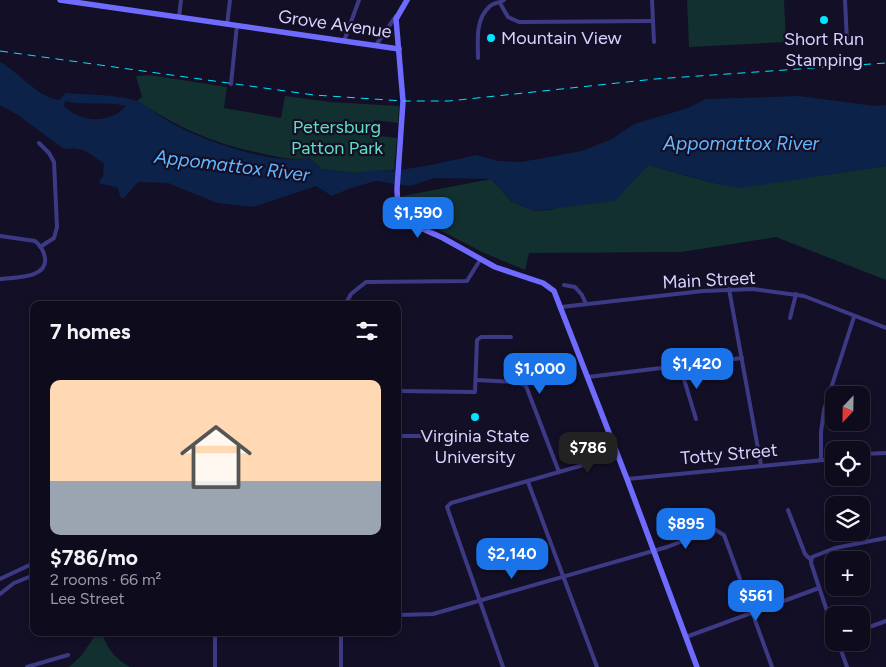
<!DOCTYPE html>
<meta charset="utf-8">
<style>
:root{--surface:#0e0b1c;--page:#1c1929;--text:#f1f3f6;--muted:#9b9ba3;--line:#2e2b3b;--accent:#1a73e8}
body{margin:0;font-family:Figtree,sans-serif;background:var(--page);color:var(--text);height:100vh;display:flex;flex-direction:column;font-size:19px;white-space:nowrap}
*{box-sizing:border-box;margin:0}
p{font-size:16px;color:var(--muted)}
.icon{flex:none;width:28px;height:28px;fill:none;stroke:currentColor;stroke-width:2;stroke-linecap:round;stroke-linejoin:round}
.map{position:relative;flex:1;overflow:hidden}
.details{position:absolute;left:30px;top:301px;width:371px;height:335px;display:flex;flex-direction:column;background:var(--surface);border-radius:10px;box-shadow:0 2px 8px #0003,0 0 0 1px var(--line)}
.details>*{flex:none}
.needle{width:32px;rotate:202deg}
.buttons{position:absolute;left:825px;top:386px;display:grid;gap:10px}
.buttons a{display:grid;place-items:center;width:45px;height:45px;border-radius:10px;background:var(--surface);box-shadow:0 2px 8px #0003,0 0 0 1px var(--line);font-size:25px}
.price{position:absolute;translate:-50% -42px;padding:0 11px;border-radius:10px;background:var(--accent);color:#fff;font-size:16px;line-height:32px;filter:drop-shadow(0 1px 2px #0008)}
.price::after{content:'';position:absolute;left:50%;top:30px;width:15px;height:11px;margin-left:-8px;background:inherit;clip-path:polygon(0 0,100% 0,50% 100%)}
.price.current{background:#222;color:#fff}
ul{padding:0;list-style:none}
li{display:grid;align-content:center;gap:10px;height:265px;padding:0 20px}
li+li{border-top:1px solid var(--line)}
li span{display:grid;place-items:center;height:155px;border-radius:10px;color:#555}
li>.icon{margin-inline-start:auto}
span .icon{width:90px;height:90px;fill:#fffc;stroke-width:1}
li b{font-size:21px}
h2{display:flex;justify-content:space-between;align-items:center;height:60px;padding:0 20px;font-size:21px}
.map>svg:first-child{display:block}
</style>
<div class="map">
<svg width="886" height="667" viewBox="0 0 886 667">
<rect width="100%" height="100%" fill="#130f26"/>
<g fill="#12302f">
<path d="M687 0H784L786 42 689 47Z"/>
<path d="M149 75 227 87 224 108 281 118 285 96 330 102 399 106 398 123 374 120 371 135 397 138 394 170 356 173 322 169 309 158C293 161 279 157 264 154 214 144 179 128 137 101L142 97 136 76Z"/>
<path d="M648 165 709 182 740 187 886 166V280L776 237 681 252 529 253 525 270 482 252 407 213 403 196 491 179 512 202 534 211 549 210 632 181Z"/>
<path d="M97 633 103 635C108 651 116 659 130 667H69L81 656Z"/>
</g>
<path fill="#0c2248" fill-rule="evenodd" d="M0 62C19 72 37 97 59 100L66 93C89 95 112 94 134 100 147 104 158 116 170 122 203 141 272 165 309 158L322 169 356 173 374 170 393 171 431 165 476 155 498 161 521 162 582 151 612 139 634 124 688 108 706 99 799 96 875 106 886 105V166L740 188 709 182 648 165 615 201 534 211 512 202 491 179 434 178 410 186 376 181 351 188 332 196 316 186 253 207 217 203 168 183 138 182 124 198H121L117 187 101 184 99 182 103 176 104 164C91 154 82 146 64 149L18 115 0 105ZM65 101C85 106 106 101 126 106 111 124 80 123 64 106Z"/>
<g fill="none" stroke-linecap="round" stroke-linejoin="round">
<g stroke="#3d3a85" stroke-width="4">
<path d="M652 0 654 42"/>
<path d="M845 0 847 42"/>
<path d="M500 3 508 17 519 22 653 21"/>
<path d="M179 17 181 0"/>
<path d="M227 25 230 0"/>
<path d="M344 41 359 0"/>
<path d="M376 45 396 16"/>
<path d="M478 58C478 41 475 20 489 7 493 3 499 3 504 0"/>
<path d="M231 84 237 25"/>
<path d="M39 143 49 153 54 162 57 227 54 238 40 247"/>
<path d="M0 236 35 241C40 245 44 252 45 258 48 279 14 277 0 279"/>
<path d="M564 285 575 287 582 295 586 304"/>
<path d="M729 289 761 465"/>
<path d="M345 305 351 294 366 282 467 281 480 260"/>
<path d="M561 307 703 291 753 289 804 296 886 328"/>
<path d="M790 318 796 294"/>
<path d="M680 366 696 419"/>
<path d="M588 377 742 358"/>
<path d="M476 380 517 382 526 386 559 472"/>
<path d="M398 391 475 392 477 340 481 337H511"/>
<path d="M398 436H476"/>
<path d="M861 454 886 453"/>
<path d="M821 460V432L824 410 854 317"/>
<path d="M627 479 834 459"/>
<path d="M528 482 597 667"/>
<path d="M788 510 805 554 811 560"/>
<path d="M0 579 34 563"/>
<path d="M0 594 14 583 34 575"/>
<path d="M398 615 433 614 667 547 714 529 724 535 772 667"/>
<path d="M861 630 886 621"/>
<path d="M215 632V667"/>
<path d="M834 632 811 563 812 557 835 548 886 538"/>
<path d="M686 637 819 588"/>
<path d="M838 642 847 667"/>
<path d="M27 667 68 655"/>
<path d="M341 667V632"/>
<path d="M503 667 447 507 451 503 618 455"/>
</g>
<g stroke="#6f6bff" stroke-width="5.5">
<path d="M60 0 399 49"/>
<path d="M407 0 396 19 403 101 397 189 398 209 404 219 412 224 443 238 495 267 543 283 554 291 627 479 697 667"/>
</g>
<path stroke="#00e5ff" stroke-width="1" stroke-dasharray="8 6" stroke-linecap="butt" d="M0 51 314 95 403 101H449L655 79 886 63"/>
</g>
<g fill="#00e5ff" stroke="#130f26" stroke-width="2">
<circle cx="824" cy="20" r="5"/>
<circle cx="491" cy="38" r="5"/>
<circle cx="475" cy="417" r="5"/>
</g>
<g text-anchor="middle" stroke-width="4.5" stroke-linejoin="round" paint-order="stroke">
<g font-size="18" fill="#d9d4ff" stroke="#130f26">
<text transform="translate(335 24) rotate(8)" y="6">Grove Avenue</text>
<text transform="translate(709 280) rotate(-3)" y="6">Main Street</text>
<text transform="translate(729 454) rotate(-5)" y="6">Totty Street</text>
</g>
<g font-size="18" fill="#d9d4ff" stroke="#130f26">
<text x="501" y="44" text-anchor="start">Mountain View</text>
<text x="824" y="45">Short Run<tspan x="824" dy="21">Stamping</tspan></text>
<text x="475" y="442">Virginia State<tspan x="475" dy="21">University</tspan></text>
</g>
<g font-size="18" fill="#5fe0c0" stroke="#130f26">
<text x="337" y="133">Petersburg<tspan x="337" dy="21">Patton Park</tspan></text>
</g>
<g font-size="19" font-style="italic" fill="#62b6ff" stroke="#130f26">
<text x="741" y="150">Appomattox River</text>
<text transform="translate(232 165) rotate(7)" y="7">Appomattox River</text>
</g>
</g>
</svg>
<div class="buttons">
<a><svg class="needle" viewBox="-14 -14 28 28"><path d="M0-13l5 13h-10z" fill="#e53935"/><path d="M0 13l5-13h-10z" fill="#9b9ba3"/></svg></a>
<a><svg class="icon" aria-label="locate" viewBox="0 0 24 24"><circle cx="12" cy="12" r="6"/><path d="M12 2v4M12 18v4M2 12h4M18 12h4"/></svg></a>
<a><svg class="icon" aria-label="layers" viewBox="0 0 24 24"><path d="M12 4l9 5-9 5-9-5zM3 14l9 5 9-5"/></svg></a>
<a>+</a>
<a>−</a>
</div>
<b class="price" style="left:418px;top:239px">$1,590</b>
<b class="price" style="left:697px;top:390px">$1,420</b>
<b class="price" style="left:540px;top:395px">$1,000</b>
<b class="price current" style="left:588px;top:474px">$786</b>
<b class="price" style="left:686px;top:550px">$895</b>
<b class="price" style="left:512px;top:580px">$2,140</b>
<b class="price" style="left:756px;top:622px">$561</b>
<section class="details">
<h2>7 homes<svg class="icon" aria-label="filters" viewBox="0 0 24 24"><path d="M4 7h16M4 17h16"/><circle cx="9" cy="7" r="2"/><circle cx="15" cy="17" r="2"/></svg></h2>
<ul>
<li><span style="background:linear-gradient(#ffd9b3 65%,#9aa5b1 0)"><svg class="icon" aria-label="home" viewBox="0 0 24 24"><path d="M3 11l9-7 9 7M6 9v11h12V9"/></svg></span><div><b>$786/mo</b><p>2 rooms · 66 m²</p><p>Lee Street</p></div></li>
</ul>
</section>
</div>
